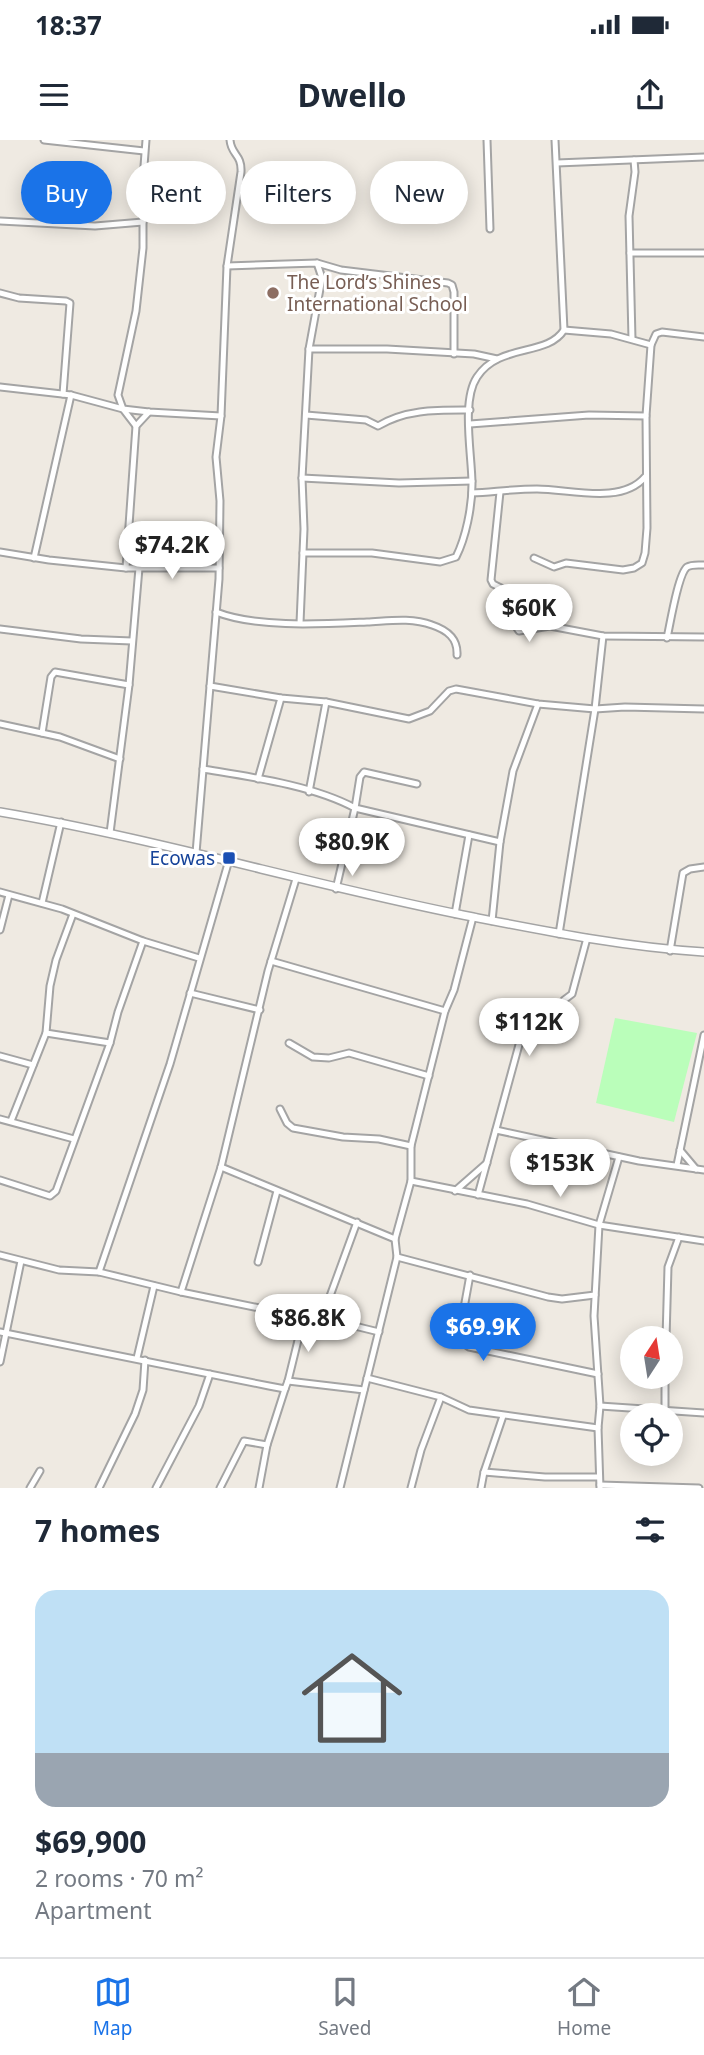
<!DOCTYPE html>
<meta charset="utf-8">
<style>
:root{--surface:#fff;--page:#f2f2f3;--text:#1f2937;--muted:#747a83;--line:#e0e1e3;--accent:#1a73e8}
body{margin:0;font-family:"Noto Sans",sans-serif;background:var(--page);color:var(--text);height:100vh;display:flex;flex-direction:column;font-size:26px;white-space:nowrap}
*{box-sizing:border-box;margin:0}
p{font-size:23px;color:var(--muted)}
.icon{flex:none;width:38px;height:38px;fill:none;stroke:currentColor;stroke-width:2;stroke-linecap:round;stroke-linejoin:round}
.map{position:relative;height:1348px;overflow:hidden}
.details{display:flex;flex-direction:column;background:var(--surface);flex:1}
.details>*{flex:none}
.hud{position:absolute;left:21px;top:21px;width:663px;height:63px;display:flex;gap:14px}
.needle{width:46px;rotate:12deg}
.controls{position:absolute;left:620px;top:1186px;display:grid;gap:14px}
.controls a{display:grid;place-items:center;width:63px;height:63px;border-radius:50%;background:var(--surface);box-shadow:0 4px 18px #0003;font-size:35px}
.price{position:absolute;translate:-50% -60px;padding:0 16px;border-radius:24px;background:#fff;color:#222;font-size:23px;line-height:46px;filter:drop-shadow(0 2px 4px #0008)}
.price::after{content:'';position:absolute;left:50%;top:42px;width:21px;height:16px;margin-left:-10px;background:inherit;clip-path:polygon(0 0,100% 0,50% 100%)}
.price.active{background:var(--accent);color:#fff}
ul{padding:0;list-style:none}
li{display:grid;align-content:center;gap:14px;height:371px;padding:0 35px}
li span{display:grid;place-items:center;height:217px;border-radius:21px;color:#555}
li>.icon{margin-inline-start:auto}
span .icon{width:126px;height:126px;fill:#fffc;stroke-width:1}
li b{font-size:30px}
h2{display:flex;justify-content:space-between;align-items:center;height:84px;padding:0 35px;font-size:30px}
.chip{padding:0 24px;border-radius:32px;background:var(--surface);box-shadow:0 4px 18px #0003;font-size:24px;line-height:63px}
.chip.active{background:var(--accent);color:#fff}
.status{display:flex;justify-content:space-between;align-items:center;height:49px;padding:0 35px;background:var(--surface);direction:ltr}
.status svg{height:19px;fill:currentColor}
header{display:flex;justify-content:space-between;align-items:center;height:91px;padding:0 35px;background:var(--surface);font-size:32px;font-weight:700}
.tabs{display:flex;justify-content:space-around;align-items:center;height:98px;border-top:2px solid var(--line);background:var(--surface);font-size:19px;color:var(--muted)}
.tabs a{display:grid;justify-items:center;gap:4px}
.tabs .active{color:var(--accent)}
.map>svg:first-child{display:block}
</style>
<div class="status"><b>18:37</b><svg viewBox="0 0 49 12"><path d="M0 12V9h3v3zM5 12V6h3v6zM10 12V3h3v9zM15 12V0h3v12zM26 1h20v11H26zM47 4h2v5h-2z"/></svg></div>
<header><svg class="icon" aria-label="menu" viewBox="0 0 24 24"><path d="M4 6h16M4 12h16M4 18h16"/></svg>Dwello<svg class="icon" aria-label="share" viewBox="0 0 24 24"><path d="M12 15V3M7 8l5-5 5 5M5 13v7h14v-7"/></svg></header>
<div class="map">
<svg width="704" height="1348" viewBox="0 0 704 1348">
<rect width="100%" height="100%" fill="#efeae2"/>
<path fill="#bafeba" d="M615 878 697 893 674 982 596 963Z"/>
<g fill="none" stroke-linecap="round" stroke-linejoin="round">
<defs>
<g id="minor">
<path d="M44 0 144 11"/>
<path d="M487 0 490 89"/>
<path d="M557 23 704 17"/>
<path d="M0 81 95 86 143 82"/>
<path d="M630 113H704"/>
<path d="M227 126 317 123 341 130 448 143 452 145 454 152V214"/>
<path d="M0 153 19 158 66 161 70 163 63 254"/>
<path d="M564 190 611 194 651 205"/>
<path d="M632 199 629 76 635 32 634 20"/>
<path d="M309 209H387L474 214 497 219"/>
<path d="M0 247 71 255 123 269 149 272 221 276"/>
<path d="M306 275 366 280 378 286C406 269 437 270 470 270"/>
<path d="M470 284 589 275 646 276"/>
<path d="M136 286 123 269 118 255 136 171 143 108V39L146 0"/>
<path d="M302 338 399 343 472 341"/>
<path d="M500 352 491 440 493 444 501 448 510 478 519 491 550 486 603 496 704 497"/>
<path d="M472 353C493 352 515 349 537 349 570 349 621 365 645 337"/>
<path d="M0 412 49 420 126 428H219"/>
<path d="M303 413H372L440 422 456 417C466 397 472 367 472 344 472 315 461 261 477 237 499 203 547 217 564 190L555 0"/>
<path d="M34 418 71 255"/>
<path d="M534 418 554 427 566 423 623 430 634 428 642 423 645 413 647 388 646 276 651 205 656 194 662 192 704 197"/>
<path d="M126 428 136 286 149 272"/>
<path d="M216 472C257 488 322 484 367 482 388 481 411 477 432 485 447 490 458 498 457 515"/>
<path d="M300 483 304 389 302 338 309 209 322 138 317 123"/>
<path d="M0 489 81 499 132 501"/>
<path d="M667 498C670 485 678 434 687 427 692 424 699 425 704 425"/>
<path d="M210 546 281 558 326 562 409 579 430 571 449 551 456 549 538 564 595 569 625 567 704 569"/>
<path d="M0 584 60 597 120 619"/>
<path d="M42 593 51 537 55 532 129 545"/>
<path d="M203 629C251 637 312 645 355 668L336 749"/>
<path d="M258 639 281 558"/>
<path d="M417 644 364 632 360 637 355 668 500 702"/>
<path d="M309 652 326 562"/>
<path d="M110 693 129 545 139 428"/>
<path d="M196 713 219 439 220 361 216 317 221 276 227 126 241 32C242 14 231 15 230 0"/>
<path d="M0 752 62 769 143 801 199 818"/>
<path d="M42 763 61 682"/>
<path d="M455 774 469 695"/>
<path d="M492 781 500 702 513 631 538 564"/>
<path d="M0 790 9 755"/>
<path d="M559 794 595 569 603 496"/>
<path d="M670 811 683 733 690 729 704 727"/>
<path d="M271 821 445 871"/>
<path d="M190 853 260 870"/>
<path d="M46 893 110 903"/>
<path d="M289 903 313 917 329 918 349 913 429 936"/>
<path d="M0 916 33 925"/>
<path d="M280 969 287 983 293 988 343 997 379 999 411 1006"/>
<path d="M0 979 74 999"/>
<path d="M11 981 46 893 50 846 56 820 73 774"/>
<path d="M496 990 639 1021 704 1030"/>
<path d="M680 1010 696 1029"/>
<path d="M677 1025 704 895"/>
<path d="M221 1027 395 1099"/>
<path d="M0 1040 50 1056 56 1051 110 903 118 872 143 801"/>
<path d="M411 1041 527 1064 599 1085 704 1101"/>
<path d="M455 1051 487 1023"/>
<path d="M478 1055 523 890 527 886 553 876 564 860 572 854 587 798"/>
<path d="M0 1115 59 1130 99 1132 181 1152 318 1180 322 1178 379 1192"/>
<path d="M397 1117 548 1157 562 1159 595 1155"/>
<path d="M258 1122 277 1051"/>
<path d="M99 1132 170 924 229 720"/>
<path d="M470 1135 460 1190 462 1202 469 1207 598 1234"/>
<path d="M181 1152 221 1027 268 831 296 739"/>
<path d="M322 1178 357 1082"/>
<path d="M0 1192 269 1246 285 1249 288 1241 364 1250"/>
<path d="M666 1199 668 1127 679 1097"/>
<path d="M137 1218 154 1146"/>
<path d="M0 1222 21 1121"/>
<path d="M367 1238 441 1257 469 1270 598 1288"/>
<path d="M288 1241 300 1192 317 1181"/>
<path d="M600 1266 704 1273"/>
<path d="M665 1270V1237"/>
<path d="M484 1332 503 1276"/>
<path d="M600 1345 699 1348"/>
<path d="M30 1348 40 1331"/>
<path d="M99 1348 135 1274 143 1250 145 1220"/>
<path d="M156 1348 199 1266 210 1234"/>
<path d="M220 1348 244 1301 267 1305"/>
<path d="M259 1348 267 1305 285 1249"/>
<path d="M340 1348 397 1117 395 1099 411 1041V1006L445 871 454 850 473 777"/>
<path d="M411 1348 421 1310 441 1257"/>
<path d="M481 1348 484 1332 545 1337H598"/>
<path d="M600 1348 598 1288 600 1266 594 1176 599 1085 619 1017"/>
</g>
<path id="tertiary" d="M0 672C159 699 314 746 473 777 550 792 626 807 704 812"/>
</defs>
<use href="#minor" stroke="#a4a4a4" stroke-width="9"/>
<use href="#tertiary" stroke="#a4a4a4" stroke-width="10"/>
<use href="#minor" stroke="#fff" stroke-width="5"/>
<use href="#tertiary" stroke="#fff" stroke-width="7"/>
</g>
<circle fill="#8d6e63" stroke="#fff" stroke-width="2.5" cx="273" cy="153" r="7"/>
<rect fill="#1a4fb4" stroke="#fff" stroke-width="2.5" x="222" y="711" width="14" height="14" rx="3.5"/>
<g text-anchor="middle" stroke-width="6" stroke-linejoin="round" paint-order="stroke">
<g font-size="19" fill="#785e54" stroke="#fff" text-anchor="start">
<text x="287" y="149">The Lord’s Shines<tspan x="287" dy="22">International School</tspan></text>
</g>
<g font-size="19" fill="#164399" stroke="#fff" text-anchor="end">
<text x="215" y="725">Ecowas</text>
</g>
</g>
</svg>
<div class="controls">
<a><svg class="needle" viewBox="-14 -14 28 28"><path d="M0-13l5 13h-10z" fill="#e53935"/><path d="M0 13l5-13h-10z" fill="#747a83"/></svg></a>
<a><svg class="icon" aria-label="locate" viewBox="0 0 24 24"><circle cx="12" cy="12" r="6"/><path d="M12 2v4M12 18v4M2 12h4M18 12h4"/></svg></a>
</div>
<b class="price" style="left:172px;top:441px">$74.2K</b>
<b class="price" style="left:529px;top:504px">$60K</b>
<b class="price" style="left:352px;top:738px">$80.9K</b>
<b class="price" style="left:529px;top:918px">$112K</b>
<b class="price" style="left:560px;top:1059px">$153K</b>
<b class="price" style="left:308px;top:1214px">$86.8K</b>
<b class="price active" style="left:483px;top:1223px">$69.9K</b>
<div class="hud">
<a class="chip active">Buy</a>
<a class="chip">Rent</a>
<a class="chip">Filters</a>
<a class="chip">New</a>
</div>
</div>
<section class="details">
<h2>7 homes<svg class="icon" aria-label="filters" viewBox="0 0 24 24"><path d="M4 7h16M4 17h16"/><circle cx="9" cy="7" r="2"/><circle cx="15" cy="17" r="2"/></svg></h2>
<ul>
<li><span style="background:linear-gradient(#bfe0f5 75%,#9aa5b1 0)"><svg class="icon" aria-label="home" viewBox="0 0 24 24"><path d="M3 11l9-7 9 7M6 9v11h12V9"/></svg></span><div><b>$69,900</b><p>2 rooms · 70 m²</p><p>Apartment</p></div></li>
</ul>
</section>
<nav class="tabs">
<a class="active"><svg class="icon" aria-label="map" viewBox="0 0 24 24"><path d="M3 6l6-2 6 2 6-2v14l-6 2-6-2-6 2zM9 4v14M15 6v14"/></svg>Map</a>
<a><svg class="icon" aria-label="saved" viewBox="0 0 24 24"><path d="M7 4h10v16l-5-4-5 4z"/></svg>Saved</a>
<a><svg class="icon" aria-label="home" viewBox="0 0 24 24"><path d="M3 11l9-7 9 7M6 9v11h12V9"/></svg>Home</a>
</nav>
